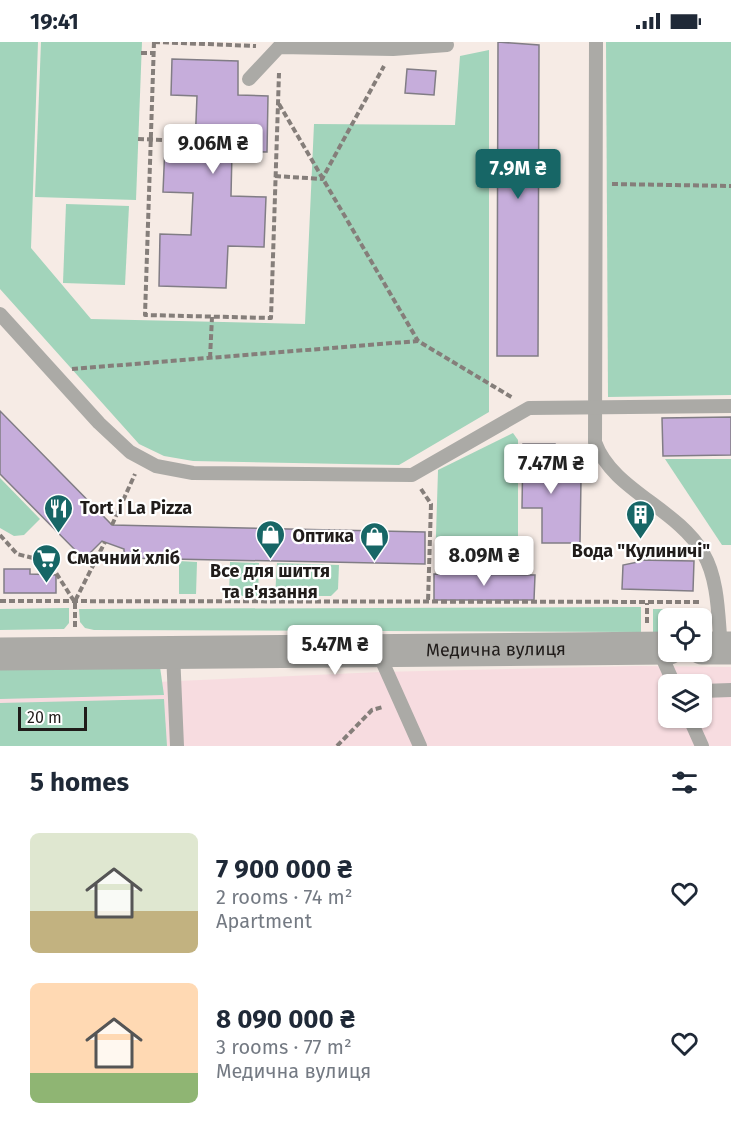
<!DOCTYPE html>
<meta charset="utf-8">
<style>
:root{--surface:#fff;--page:#f6f6f7;--text:#1f2937;--muted:#747a83;--accent:#176666}
body{margin:0;font-family:"Fira Sans",sans-serif;background:var(--page);color:var(--text);height:100vh;display:flex;flex-direction:column;font-size:22px;white-space:nowrap}
*{box-sizing:border-box;margin:0}
p{font-size:20px;color:var(--muted)}
.icon{flex:none;width:33px;height:33px;fill:none;stroke:currentColor;stroke-width:2;stroke-linecap:round;stroke-linejoin:round}
.map{position:relative;height:704px;overflow:hidden}
.panel{display:flex;flex-direction:column;background:var(--surface);flex:1}
.panel>*{flex:none}
.controls{position:absolute;left:658px;top:566px;display:grid;gap:12px}
.controls a{display:grid;place-items:center;width:54px;height:54px;border-radius:9px;background:var(--surface);box-shadow:0 2px 4px #0004;font-size:30px}
.scale{position:absolute;left:18px;bottom:15px;width:69px;box-sizing:border-box;padding-left:6px;border:3px solid #201c1a;border-top:0;font-size:16px;line-height:21px;white-space:nowrap;color:#201c1a;-webkit-text-stroke:4px #fff;paint-order:stroke}
.price{position:absolute;translate:-50% -51px;padding:0 14px;border-radius:6px;background:#fff;color:#222;font-size:20px;line-height:39px;filter:drop-shadow(0 2px 3px #0008)}
.price::after{content:'';position:absolute;left:50%;top:36px;width:18px;height:14px;margin-left:-9px;background:inherit;clip-path:polygon(0 0,100% 0,50% 100%)}
.price.current{background:var(--accent);color:#fff}
ul{padding:0;list-style:none}
li{display:flex;align-items:center;gap:18px;height:150px;padding:0 30px}
li span{display:grid;place-items:center;flex:none;width:168px;height:120px;border-radius:9px;color:#555}
li>.icon{margin-inline-start:auto}
span .icon{width:72px;height:72px;fill:#fffc;stroke-width:1}
li b{font-size:26px}
h2{display:flex;justify-content:space-between;align-items:center;height:72px;padding:0 30px;font-size:26px}
.status{display:flex;justify-content:space-between;align-items:center;height:42px;padding:0 30px;background:var(--surface);direction:ltr}
.status svg{height:16px;fill:currentColor}
.map>svg:first-child{display:block}
</style>
<div class="status"><b>19:41</b><svg viewBox="0 0 49 12"><path d="M0 12V9h3v3zM5 12V6h3v6zM10 12V3h3v9zM15 12V0h3v12zM26 1h20v11H26zM47 4h2v5h-2z"/></svg></div>
<div class="map">
<svg width="731" height="704" viewBox="0 0 731 704">
<rect width="100%" height="100%" fill="#f6ebe5"/>
<path fill="#f7dce0" fill-rule="evenodd" d="M636 624 731 625V704H0V647L380 630ZM669 642H702V675H669Z"/>
<g fill="#a2d4bb">
<path d="M0 0H38L31 206 91 277 305 282 314 82 455 83 460 14 489 8V370L399 423 193 419 164 414 139 402 0 247Z"/>
<path d="M41 0H142L136 158 35 155Z"/>
<path d="M606 0H731V353L608 355Z"/>
<path d="M66 162 129 164 125 243 63 241Z"/>
<path d="M513 391 518 398V526L435 525 438 428Z"/>
<path d="M665 417H731V503H722Z"/>
<path d="M0 436 40 477 24 493 14 494 0 486Z"/>
<path d="M179 519 197 520 196 552H179Z"/>
<path d="M230 520 259 521 258 554H229Z"/>
<path d="M277 521 339 523 338 547 331 554H275Z"/>
<path d="M641 565V590L94 588 85 586 80 580 79 567Z"/>
<path d="M69 566V581L64 587 0 588V567Z"/>
<path d="M653 567H707L706 575 702 579V576H669V590H653Z"/>
<path d="M0 625H160L164 653 0 657Z"/>
<path d="M164 657 167 704H0V661Z"/>
</g>
<g fill="#c6addb" stroke="#817d85" stroke-width="1.5">
<path d="M498 0 539 3 538 314H497Z"/>
<path d="M172 17 238 19V53L268 54 267 110 232 109 231 154 266 155 264 205 228 204 226 246 159 244 160 192 191 193 193 151 163 150 165 103 195 104 197 54 171 53Z"/>
<path d="M407 27 436 29 434 53 405 51Z"/>
<path d="M0 369 112 483 425 490V522L124 516V507L102 499 84 517 0 432Z"/>
<path d="M731 375V413L663 414 662 376Z"/>
<path d="M523 402H555V437H581L580 501H542V466H522Z"/>
<path d="M637 518 694 519 693 549 622 547 623 523 638 520Z"/>
<path d="M4 527H30V532L56 533V551H4Z"/>
<path d="M434 532 535 533 534 558H434Z"/>
</g>
<g fill="none" stroke-linecap="round" stroke-linejoin="round">
<g stroke="#857e7a" stroke-width="4" stroke-dasharray="6 3" stroke-linecap="butt">
<path d="M154 0 145 273 271 276 279 31"/>
<path d="M154 0 256 4"/>
<path d="M141 11H154"/>
<path d="M279 62 418 299"/>
<path d="M138 97 189 99"/>
<path d="M275 134 322 137 384 24"/>
<path d="M612 142 731 144"/>
<path d="M210 316 212 275"/>
<path d="M72 327 418 299 513 356"/>
<path d="M421 447 431 462 428 560"/>
<path d="M112 483 135 432"/>
<path d="M0 493 17 512 49 520 74 559"/>
<path d="M0 559 701 560"/>
<path d="M647 581V561"/>
<path d="M75 585V559L105 500"/>
<path d="M337 704 372 668 383 665"/>
</g>
<g stroke="#abaaa6" stroke-width="14">
<path d="M596 0 595 400C612 448 677 466 703 511 719 538 718 576 721 606"/>
<path d="M249 37 279 5 393 7 447 3"/>
<path d="M0 272 99 381 130 410 156 424 193 431 412 433 529 366 731 364"/>
<path d="M658 606 674 642"/>
<path d="M173 610 177 704"/>
<path d="M378 610 420 704"/>
<path d="M702 649 731 648"/>
<path d="M689 675 702 704"/>
</g>
<g stroke="#abaaa6" stroke-width="33">
<path d="M702 606H731"/>
<path id="s1" d="M0 612 669 606"/>
</g>
</g>
<defs>
<symbol id="restaurant-pin" viewBox="-11 -11 22 30"><path d="M0 17L-7.5 6A9.5 9.5 0 1 1 7.5 6Z" fill="#176666" stroke="#fff"/><path d="M-5-6h1v4h1v-4h1v4h1v-4h1v5L-1.5 .5V6h-2V.5L-5-1ZM5-6V6H3V1.5H1.5Q1.5-4 5-6Z" fill="#fff"/></symbol>
<symbol id="building-pin" viewBox="-11 -11 22 30"><path d="M0 17L-7.5 6A9.5 9.5 0 1 1 7.5 6Z" fill="#176666" stroke="#fff"/><path d="M-4-6H4V6H1V3H-1V6H-4ZM-2.5-4.3h1.7v1.8h-1.7ZM.8-4.3h1.7v1.8H.8ZM-2.5-1h1.7V.8h-1.7ZM.8-1h1.7V.8H.8Z" fill="#fff"/></symbol>
<symbol id="shop-pin" viewBox="-11 -11 22 30"><path d="M0 17L-7.5 6A9.5 9.5 0 1 1 7.5 6Z" fill="#176666" stroke="#fff"/><path d="M-5-2.5h2.3a2.7 3.5 0 0 1 5.4 0H5L5.5 6h-11ZM-1.5-2.5h3a1.5 2.3 0 0 0-3 0Z" fill="#fff"/></symbol>
<symbol id="supermarket-pin" viewBox="-11 -11 22 30"><path d="M0 17L-7.5 6A9.5 9.5 0 1 1 7.5 6Z" fill="#176666" stroke="#fff"/><path d="M-6-5.5h2.5l.6 2H6L4.5 2H-2.5L-4.4-4H-6ZM-1.5 3.2a1.3 1.3 0 1 0 .1 0ZM3 3.2a1.3 1.3 0 1 0 .1 0Z" fill="#fff"/></symbol>
</defs>
<g fill-rule="evenodd">
<use href="#restaurant-pin" x="42" y="450" width="33" height="45"/>
<use href="#building-pin" x="624" y="456" width="33" height="45"/>
<use href="#shop-pin" x="254" y="476" width="33" height="45"/>
<use href="#shop-pin" x="358" y="478" width="33" height="45"/>
<use href="#supermarket-pin" x="30" y="500" width="33" height="45"/>
</g>
<g text-anchor="middle" stroke-width="4.5" stroke-linejoin="round" paint-order="stroke">
<g font-size="18" font-weight="bold" fill="#201c1a" stroke="#fff" text-anchor="start">
<text x="80" y="472">Tort i La Pizza</text>
<text x="354" y="500" text-anchor="end">Оптика</text>
<text x="641" y="515" text-anchor="middle">Вода "Кулиничі"</text>
<text x="67" y="522">Смачний хліб</text>
<text x="270" y="535" text-anchor="middle">Все для шиття<tspan x="270" dy="21">та в'язання</tspan></text>
</g>
<g font-size="18" fill="#201c1a" stroke="#fff">
<text dy="6" stroke="none"><textPath href="#s1" startOffset="496">Медична вулиця</textPath></text>
</g>
</g>
</svg>
<div class="controls">
<a><svg class="icon" aria-label="locate" viewBox="0 0 24 24"><circle cx="12" cy="12" r="6"/><path d="M12 2v4M12 18v4M2 12h4M18 12h4"/></svg></a>
<a><svg class="icon" aria-label="layers" viewBox="0 0 24 24"><path d="M12 4l9 5-9 5-9-5zM3 14l9 5 9-5"/></svg></a>
</div>
<div class="scale">20 m</div>
<b class="price" style="left:213px;top:133px">9.06M ₴</b>
<b class="price current" style="left:518px;top:158px">7.9M ₴</b>
<b class="price" style="left:551px;top:453px">7.47M ₴</b>
<b class="price" style="left:484px;top:545px">8.09M ₴</b>
<b class="price" style="left:335px;top:634px">5.47M ₴</b>
</div>
<section class="panel">
<h2>5 homes<svg class="icon" aria-label="filters" viewBox="0 0 24 24"><path d="M4 7h16M4 17h16"/><circle cx="9" cy="7" r="2"/><circle cx="15" cy="17" r="2"/></svg></h2>
<ul>
<li><span style="background:linear-gradient(#dfe7d0 65%,#c2b280 0)"><svg class="icon" aria-label="home" viewBox="0 0 24 24"><path d="M3 11l9-7 9 7M6 9v11h12V9"/></svg></span><div><b>7 900 000 ₴</b><p>2 rooms · 74 m²</p><p>Apartment</p></div><svg class="icon" aria-label="heart" viewBox="0 0 24 24"><path d="M12 20l-8-8c-3-5 5-10 8-4 3-6 11-1 8 4z"/></svg></li>
<li><span style="background:linear-gradient(#ffd9b3 75%,#8fb573 0)"><svg class="icon" aria-label="home" viewBox="0 0 24 24"><path d="M3 11l9-7 9 7M6 9v11h12V9"/></svg></span><div><b>8 090 000 ₴</b><p>3 rooms · 77 m²</p><p>Медична вулиця</p></div><svg class="icon" aria-label="heart" viewBox="0 0 24 24"><path d="M12 20l-8-8c-3-5 5-10 8-4 3-6 11-1 8 4z"/></svg></li>
</ul>
</section>
